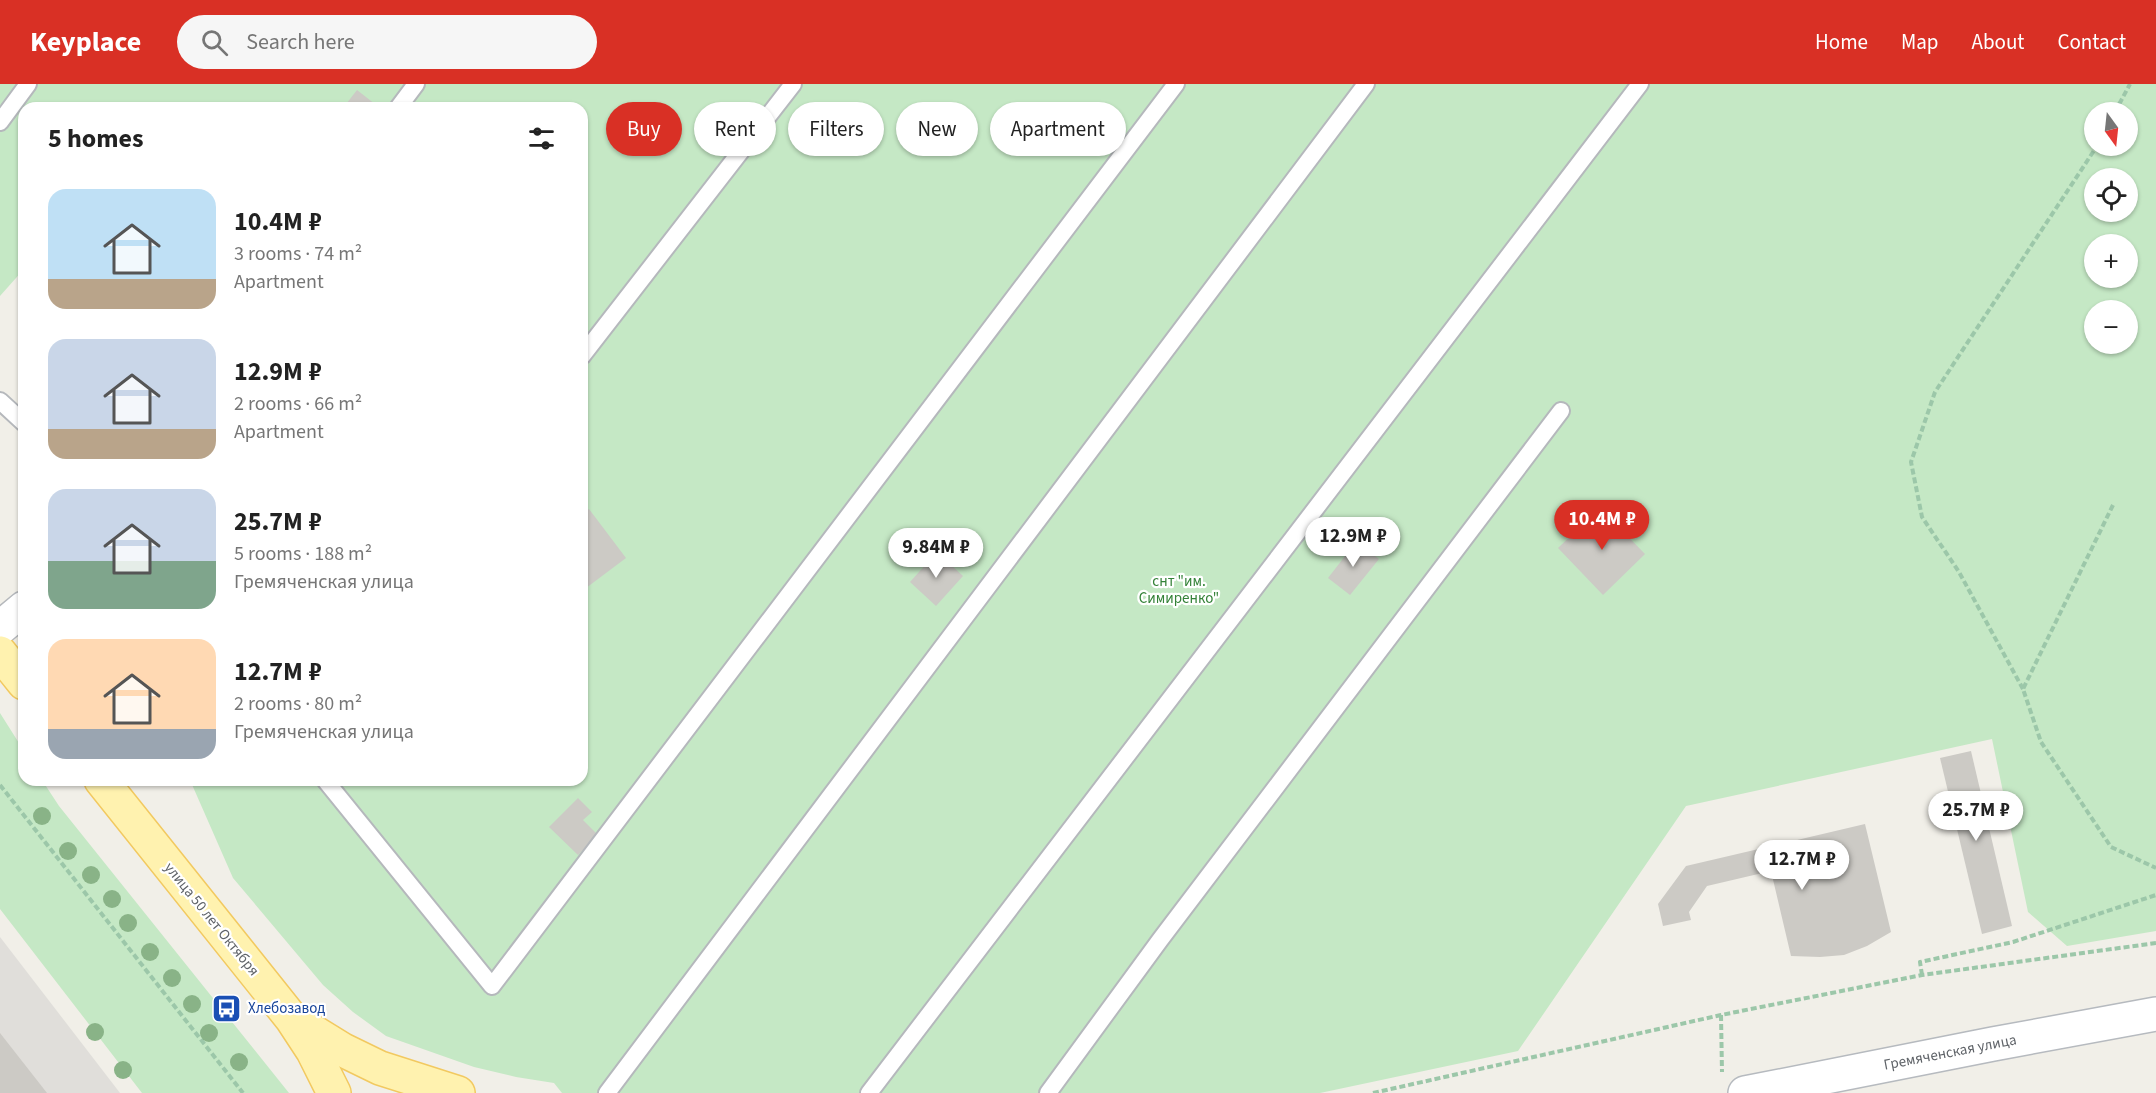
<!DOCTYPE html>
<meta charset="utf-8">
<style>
:root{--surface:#fff;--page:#f6f6f6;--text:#222;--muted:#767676;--accent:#d93025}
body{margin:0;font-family:"Source Sans 3",sans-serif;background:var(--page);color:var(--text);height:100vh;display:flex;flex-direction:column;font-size:22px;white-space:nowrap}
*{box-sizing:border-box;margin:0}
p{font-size:20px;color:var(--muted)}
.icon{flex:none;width:33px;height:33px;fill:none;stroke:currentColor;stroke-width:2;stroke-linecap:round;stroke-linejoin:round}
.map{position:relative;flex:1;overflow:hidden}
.sheet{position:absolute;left:18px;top:18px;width:570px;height:684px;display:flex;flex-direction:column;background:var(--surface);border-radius:18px;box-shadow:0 2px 4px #0004}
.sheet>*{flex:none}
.banner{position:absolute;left:606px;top:18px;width:570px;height:54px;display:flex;gap:12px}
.needle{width:39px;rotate:165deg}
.fabs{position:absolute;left:2084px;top:18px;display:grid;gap:12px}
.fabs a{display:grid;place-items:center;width:54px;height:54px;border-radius:50%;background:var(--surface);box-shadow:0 2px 4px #0004;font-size:30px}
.price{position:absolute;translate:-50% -51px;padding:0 14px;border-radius:21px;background:#fff;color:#222;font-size:20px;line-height:39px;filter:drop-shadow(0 2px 3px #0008)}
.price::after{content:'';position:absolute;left:50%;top:36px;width:18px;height:14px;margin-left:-9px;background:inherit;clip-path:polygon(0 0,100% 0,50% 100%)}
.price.on{background:var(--accent);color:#fff}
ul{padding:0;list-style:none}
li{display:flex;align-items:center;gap:18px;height:150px;padding:0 30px}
li span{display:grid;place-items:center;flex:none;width:168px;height:120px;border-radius:18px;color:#555}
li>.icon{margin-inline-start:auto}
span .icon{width:72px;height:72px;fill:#fffc;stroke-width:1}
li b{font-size:26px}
h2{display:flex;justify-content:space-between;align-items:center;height:72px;padding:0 30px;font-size:26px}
.tag{padding:0 21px;border-radius:27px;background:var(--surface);box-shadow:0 2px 4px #0004;font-size:21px;line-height:54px}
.tag.on{background:var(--accent);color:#fff}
header{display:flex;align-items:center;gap:36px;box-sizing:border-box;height:84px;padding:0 30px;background:var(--accent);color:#fff}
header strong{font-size:28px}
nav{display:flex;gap:33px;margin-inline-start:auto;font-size:21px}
.search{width:420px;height:54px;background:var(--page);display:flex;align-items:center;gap:15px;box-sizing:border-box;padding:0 21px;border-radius:33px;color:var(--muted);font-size:22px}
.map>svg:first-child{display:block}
</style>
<header>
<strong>Keyplace</strong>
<div class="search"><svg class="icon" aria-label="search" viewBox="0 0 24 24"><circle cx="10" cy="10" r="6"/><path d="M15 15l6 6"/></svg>Search here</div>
<nav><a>Home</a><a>Map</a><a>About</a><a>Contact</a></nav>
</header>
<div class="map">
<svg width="2156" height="1009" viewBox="0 0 2156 1009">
<rect width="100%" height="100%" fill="#f1efe8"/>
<path fill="#e0deda" d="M0 853 120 1009H0Z"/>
<g fill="#c5e8c5" fill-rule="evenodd">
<path d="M0 0H2156V847L2067 862 2028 828 1992 655 1686 722 1518 967 1320 1009H562L554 999 516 993 474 983 386 952 353 928 323 901 233 794 190 696H582V24H24V185L0 212ZM2094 28H2127V62H2094ZM2094 94H2127V128H2094ZM2094 160H2127V194H2094ZM2094 226H2127V260H2094Z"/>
<path d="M0 629 24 667V696H42L59 722 289 1009H142L0 825Z"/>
</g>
<g fill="#cccac5">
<path d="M357 6 380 24H343Z"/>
<path d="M1600 424 1645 470 1603 511 1558 464Z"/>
<path d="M589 425 626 474 582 507V430Z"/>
<path d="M1356 458 1379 475 1350 511 1328 494Z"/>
<path d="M937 468 963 492 936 522 910 498Z"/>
<path d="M1971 667 2012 842 1982 850 1940 674Z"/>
<path d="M578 714 592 728 583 736 598 751 578 771 549 743Z"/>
<path d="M1865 740 1891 848 1867 862 1844 871 1820 873 1791 872 1771 787 1707 802 1689 828 1691 836 1663 842 1658 820 1686 782Z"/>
<path d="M0 949 47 1009H0Z"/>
</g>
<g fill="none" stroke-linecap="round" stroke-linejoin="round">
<defs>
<g id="service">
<path d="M398 24 416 0"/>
<path d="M0 38 28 0"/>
<path d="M582 272 793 0"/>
<path d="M0 317 24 339"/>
<path d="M325 696 492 902 1176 0"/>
<path d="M607 1009 1366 0"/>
<path d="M869 1009 1640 0"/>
<path d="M1048 1009 1160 856 1561 327"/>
</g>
<path id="minor" d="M0 544 24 524"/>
<path id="secondary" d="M1745 1009 1993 960 2156 930"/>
<g id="primary">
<path d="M0 569 24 599"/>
<path d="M101 696 292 935 313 967 334 1009"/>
<path d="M299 939 343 966 380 984 458 1009"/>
</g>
</defs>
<use href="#service" stroke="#b5b8bc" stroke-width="20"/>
<use href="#minor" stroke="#b5b8bc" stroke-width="36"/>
<use href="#secondary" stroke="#b6babf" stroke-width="36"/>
<use href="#primary" stroke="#f2c960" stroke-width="36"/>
<g stroke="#9cc7a9" stroke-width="4" stroke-dasharray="6 3" stroke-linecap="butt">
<path d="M2115 28 2130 0"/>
<path d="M2113 421 2023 605 2041 658 2111 763 2156 784"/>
<path d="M2023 605 1959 488 1922 433 1911 378 1935 308 2097 62"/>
<path d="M0 701 243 1009"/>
<path d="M1922 891 1920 878 2013 858 2156 811"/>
<path d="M1721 931 1722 988"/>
<path d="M1373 1009 1721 931 1922 891 2156 859"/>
</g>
<use href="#service" stroke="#fff" stroke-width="16"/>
<use href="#minor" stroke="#fff" stroke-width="33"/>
<use href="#secondary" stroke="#fff" stroke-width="33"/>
<use href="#primary" stroke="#fff2af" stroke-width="33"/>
</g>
<g fill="#89b387">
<circle cx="42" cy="732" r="9"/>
<circle cx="68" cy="767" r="9"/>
<circle cx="91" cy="791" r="9"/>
<circle cx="112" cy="815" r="9"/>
<circle cx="128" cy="839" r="9"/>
<circle cx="150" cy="868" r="9"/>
<circle cx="172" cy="894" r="9"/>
<circle cx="192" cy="920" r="9"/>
<circle cx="95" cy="948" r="9"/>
<circle cx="209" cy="949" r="9"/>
<circle cx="239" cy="978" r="9"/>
<circle cx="123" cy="986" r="9"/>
</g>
<defs>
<symbol id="bus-square" viewBox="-11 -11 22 22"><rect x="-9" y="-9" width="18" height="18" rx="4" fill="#1a4fb4" stroke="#fff"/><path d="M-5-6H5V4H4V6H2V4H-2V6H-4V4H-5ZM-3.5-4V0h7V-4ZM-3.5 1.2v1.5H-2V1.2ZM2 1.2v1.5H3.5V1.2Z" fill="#fff"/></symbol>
</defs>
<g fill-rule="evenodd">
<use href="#bus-square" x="210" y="908" width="33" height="33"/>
</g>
<g text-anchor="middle" stroke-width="4.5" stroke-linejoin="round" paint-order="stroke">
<g font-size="15" fill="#348238" stroke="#fff">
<text x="1179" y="502">снт "им.<tspan x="1179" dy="17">Симиренко"</tspan></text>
</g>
<g font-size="15" fill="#5f6368" stroke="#fff">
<text transform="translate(212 835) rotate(51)" y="5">улица 50 лет Октября</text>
<text transform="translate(1950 968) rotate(-11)" y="5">Гремяченская улица</text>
</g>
<g font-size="15" fill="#164399" stroke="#fff" text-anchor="start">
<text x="248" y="929">Хлебозавод</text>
</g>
</g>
</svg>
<div class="fabs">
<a><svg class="needle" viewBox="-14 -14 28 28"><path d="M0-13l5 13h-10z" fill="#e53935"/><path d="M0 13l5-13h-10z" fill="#767676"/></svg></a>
<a><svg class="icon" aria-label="locate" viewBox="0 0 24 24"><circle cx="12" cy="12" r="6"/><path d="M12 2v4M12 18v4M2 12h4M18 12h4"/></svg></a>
<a>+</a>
<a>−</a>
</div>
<b class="price on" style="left:1602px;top:467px">10.4M ₽</b>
<b class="price" style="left:1353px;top:484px">12.9M ₽</b>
<b class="price" style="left:936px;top:495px">9.84M ₽</b>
<b class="price" style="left:1976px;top:758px">25.7M ₽</b>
<b class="price" style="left:1802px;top:807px">12.7M ₽</b>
<div class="banner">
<a class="tag on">Buy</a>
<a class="tag">Rent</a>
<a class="tag">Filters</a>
<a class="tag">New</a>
<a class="tag">Apartment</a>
</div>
<section class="sheet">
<h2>5 homes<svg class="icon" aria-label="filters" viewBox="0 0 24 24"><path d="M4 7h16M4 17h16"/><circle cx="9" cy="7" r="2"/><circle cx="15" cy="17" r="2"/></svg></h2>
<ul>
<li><span style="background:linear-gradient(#bfe0f5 75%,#b9a48a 0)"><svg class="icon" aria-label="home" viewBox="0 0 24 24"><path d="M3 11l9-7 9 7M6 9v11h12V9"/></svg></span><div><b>10.4M ₽</b><p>3 rooms · 74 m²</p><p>Apartment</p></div></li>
<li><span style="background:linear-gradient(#c9d6e8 75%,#b9a48a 0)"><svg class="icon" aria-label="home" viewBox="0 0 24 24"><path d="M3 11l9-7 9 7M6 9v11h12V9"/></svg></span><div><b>12.9M ₽</b><p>2 rooms · 66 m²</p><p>Apartment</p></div></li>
<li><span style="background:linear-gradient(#c9d6e8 60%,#7fa58c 0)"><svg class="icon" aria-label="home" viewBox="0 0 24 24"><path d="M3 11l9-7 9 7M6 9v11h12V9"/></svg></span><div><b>25.7M ₽</b><p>5 rooms · 188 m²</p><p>Гремяченская улица</p></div></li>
<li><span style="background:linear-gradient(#ffd9b3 75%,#9aa5b1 0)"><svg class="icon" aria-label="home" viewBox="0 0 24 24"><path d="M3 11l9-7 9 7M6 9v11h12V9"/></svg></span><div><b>12.7M ₽</b><p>2 rooms · 80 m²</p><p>Гремяченская улица</p></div></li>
</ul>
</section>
</div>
